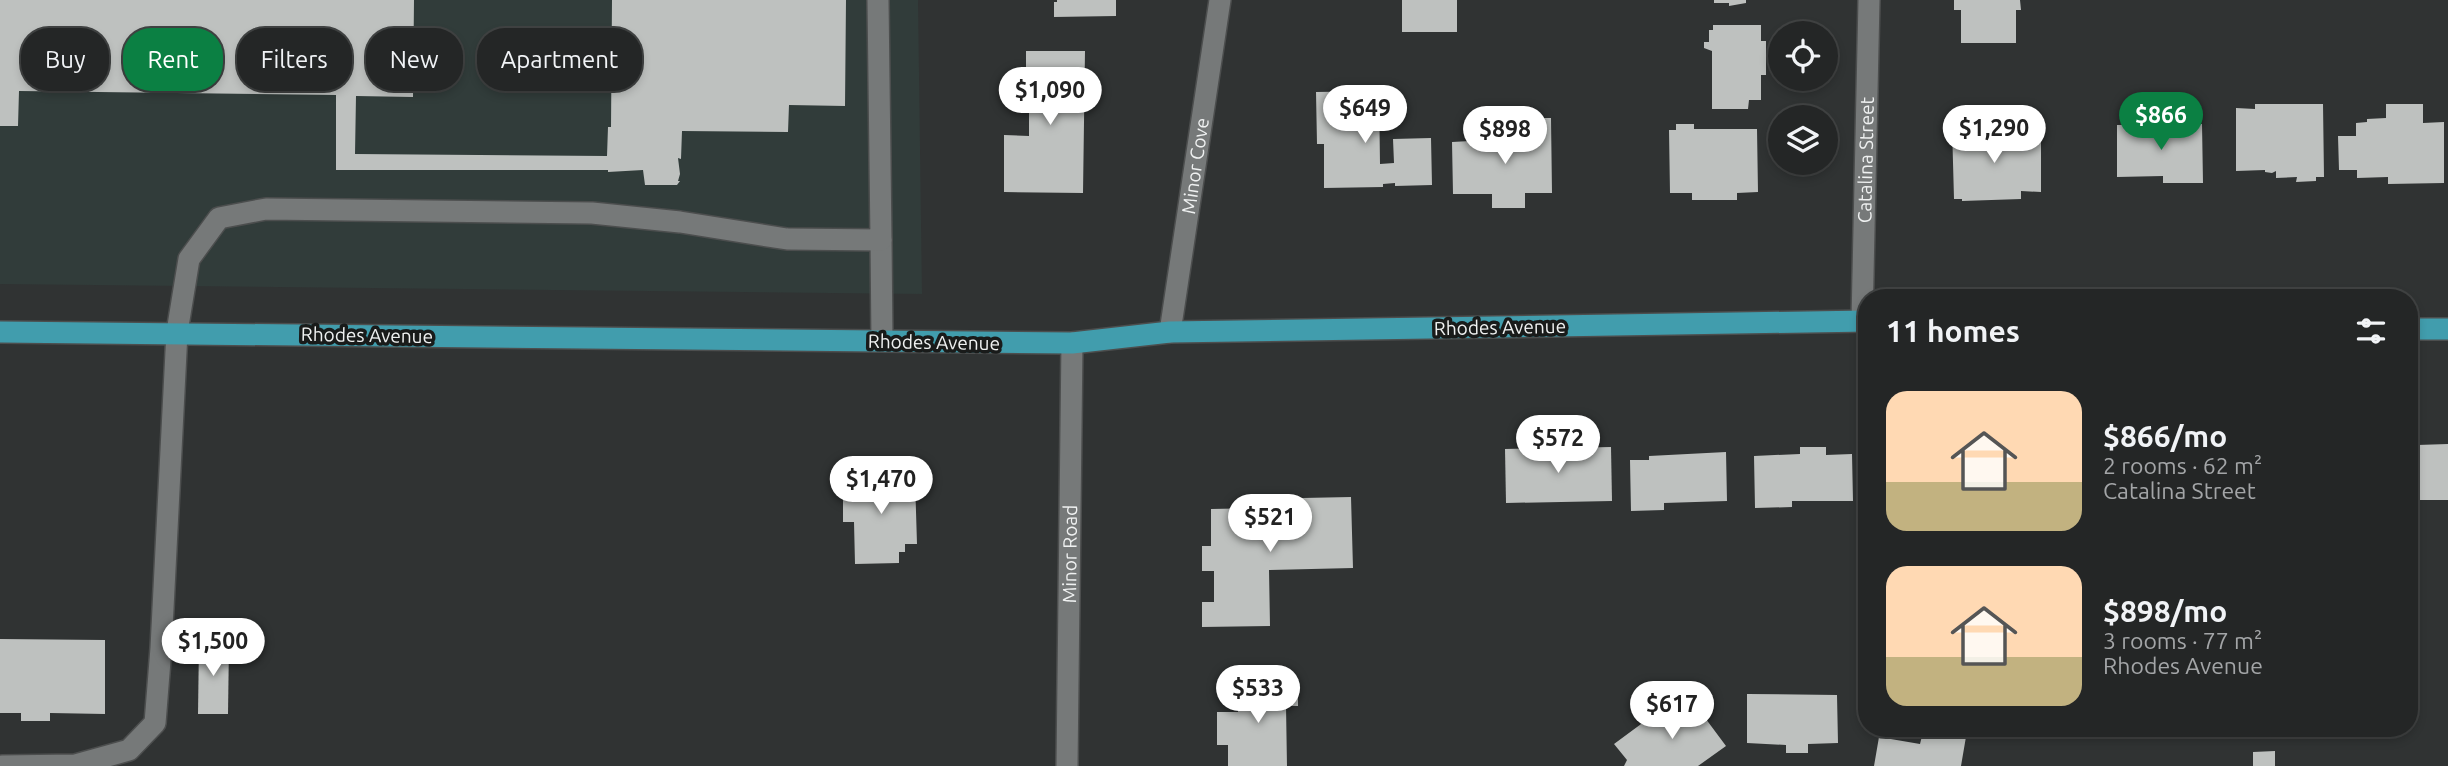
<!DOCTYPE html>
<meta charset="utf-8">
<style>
:root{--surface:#242626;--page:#303232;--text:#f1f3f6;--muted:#a3a5a7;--line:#414343;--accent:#0b8043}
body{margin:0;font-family:Ubuntu,sans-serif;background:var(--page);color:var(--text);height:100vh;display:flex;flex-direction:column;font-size:26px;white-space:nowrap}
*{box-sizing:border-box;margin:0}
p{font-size:23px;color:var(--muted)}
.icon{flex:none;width:38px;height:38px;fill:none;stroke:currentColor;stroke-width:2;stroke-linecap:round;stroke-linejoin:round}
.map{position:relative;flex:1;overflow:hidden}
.panel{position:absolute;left:1858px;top:289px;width:560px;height:448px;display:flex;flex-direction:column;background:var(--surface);border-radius:28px;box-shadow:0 4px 10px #0003,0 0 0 2px var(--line)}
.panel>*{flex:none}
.banner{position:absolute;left:21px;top:28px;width:665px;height:63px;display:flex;gap:14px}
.buttons{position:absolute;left:1768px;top:21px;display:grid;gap:14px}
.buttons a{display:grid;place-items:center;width:70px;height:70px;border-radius:50%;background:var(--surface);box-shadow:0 4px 10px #0003,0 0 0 2px var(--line);font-size:35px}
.price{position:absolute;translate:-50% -60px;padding:0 16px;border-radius:24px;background:#fff;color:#222;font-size:23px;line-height:46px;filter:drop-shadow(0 2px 4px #0008)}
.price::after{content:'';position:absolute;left:50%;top:42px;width:21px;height:16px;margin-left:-10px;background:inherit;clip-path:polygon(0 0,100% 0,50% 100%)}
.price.current{background:var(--accent);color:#fff}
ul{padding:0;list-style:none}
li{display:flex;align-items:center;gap:21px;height:175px;padding:0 28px}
li span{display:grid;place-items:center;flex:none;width:196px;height:140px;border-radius:21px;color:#555}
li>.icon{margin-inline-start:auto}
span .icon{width:84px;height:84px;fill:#fffc;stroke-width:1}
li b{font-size:30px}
h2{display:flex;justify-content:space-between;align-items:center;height:84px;padding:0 28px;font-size:30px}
.tag{padding:0 24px;border-radius:28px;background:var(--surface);box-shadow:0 4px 10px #0003,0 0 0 2px var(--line);font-size:24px;line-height:63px}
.tag.current{background:var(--accent);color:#fff}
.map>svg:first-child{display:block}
</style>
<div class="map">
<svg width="2448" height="766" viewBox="0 0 2448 766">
<rect width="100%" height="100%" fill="#303333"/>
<path fill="#313c3a" d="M0 0H918L922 294 0 284Z"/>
<g fill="#bec1bf">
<path d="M0 0H414L413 97 356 96 355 154 607 156 608 127H611L612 0H846L845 106 789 105 788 132 682 131 681 159 678 158 680 174 678 181H680L677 185H645L643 170 608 172V170H336V95L19 91 18 126H0Z"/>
<path d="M1057 0H1116V16L1054 17V2H1057Z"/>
<rect x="1402" y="0" width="55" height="32"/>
<path d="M1714 0H1746V3L1729 6V3H1714Z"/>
<path d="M1954 0H2020L2021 10H2016V43H1961V10H1954Z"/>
<path d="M1713 25H1761V41H1766V75H1761V100H1749L1748 109H1712V51L1704 48V42H1709V30H1713Z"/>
<path d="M1026 51H1085L1083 193 1004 192V135L1029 136V96H1026Z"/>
<path d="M1379 91 1380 164 1394 163 1393 139 1431 138 1432 185 1395 186V183L1383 184V187L1324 188V144H1317L1316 92Z"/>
<path d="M2255 104H2323L2324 177H2316V181L2296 182 2297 177 2276 178V171L2272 173 2265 172V170L2236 171V108L2255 109Z"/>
<path d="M2386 104H2423V123L2444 122V183L2388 184V177L2357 178V170H2339L2338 136H2356V123L2367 122V119L2386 118Z"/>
<path d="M1530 118H1551L1552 193H1525V208H1492V194H1453L1452 142 1470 141V136H1494V140L1530 139Z"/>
<path d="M1676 124H1694V129H1757L1758 192 1737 193V200H1692V193H1670L1669 130H1676Z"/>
<path d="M2202 124 2203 183H2163V176L2117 177V125Z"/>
<path d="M1952 126H2000V151H2023V147H2018V136L2041 135V192L2021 191V199L1962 201V199H1954Z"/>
<path d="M2417 440V445L2448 444V500H2413L2412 520H2410V441Z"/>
<path d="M1611 447 1612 501 1506 503 1505 449Z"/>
<path d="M1800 447H1826V455L1852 454 1853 501H1792V507L1755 508 1754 456 1800 454Z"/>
<path d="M1726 452 1727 501 1664 503V510L1631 511 1630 460H1649V456Z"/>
<path d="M859 465H887V480L915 479 917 544H905V552H899V563L855 564 854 522H843V498H856L855 481H860Z"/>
<path d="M1351 497 1353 568 1269 570 1270 626 1202 627V602H1214V571H1202V546H1211V509L1302 507V498Z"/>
<path d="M0 639 105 640V714L50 713V721H21V713H0Z"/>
<path d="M199 642 229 643 228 714H198Z"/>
<path d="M1298 683V706H1286L1287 766H1228V745H1217V712H1238L1237 684Z"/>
<path d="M1747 694 1837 695 1838 743 1808 744V753H1786V745L1747 743Z"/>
<path d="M1694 703 1726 746 1698 766H1624L1627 760 1614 744 1656 713 1665 725 1679 714 1676 711 1683 706 1685 710Z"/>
<path d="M1924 728 1967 731 1961 766H1874L1879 737 1920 744Z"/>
<path d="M2275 751V766H2253V752Z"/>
</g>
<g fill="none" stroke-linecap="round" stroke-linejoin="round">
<defs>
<g id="minor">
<path d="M881 240 882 341"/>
<path id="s1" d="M1862 321 1869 0"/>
<path id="s2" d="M1170 332 1220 0"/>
<path d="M2 766 75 765 129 750 155 723 161 648 177 332 189 259 219 218 266 209 592 213 680 222 787 239 881 240 878 0"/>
<path id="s3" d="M1067 766 1072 343"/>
</g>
<g id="major">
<path d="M2410 329H2448"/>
<path d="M0 332 1072 343 1170 332 1867 321"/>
</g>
</defs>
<use href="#minor" stroke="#4c4e4e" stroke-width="24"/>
<use href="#major" stroke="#4c4e4e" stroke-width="24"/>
<use href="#minor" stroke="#767979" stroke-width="21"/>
<use href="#major" stroke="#419dad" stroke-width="21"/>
</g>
<g text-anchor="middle" stroke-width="7" stroke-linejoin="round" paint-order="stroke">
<g font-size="19" fill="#eff1f1" stroke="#191b1a">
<text dy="7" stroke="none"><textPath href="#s1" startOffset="161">Catalina Street</textPath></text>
<text dy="7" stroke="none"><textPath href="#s2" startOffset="168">Minor Cove</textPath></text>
<text transform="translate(1500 327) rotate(-1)" y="7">Rhodes Avenue</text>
<text transform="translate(367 335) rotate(1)" y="7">Rhodes Avenue</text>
<text transform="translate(934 342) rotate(1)" y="7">Rhodes Avenue</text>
<text dy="7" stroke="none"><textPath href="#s3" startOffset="212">Minor Road</textPath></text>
</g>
</g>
</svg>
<div class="buttons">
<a><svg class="icon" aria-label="locate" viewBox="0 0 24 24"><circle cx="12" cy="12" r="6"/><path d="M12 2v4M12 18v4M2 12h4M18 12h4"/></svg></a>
<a><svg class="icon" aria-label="layers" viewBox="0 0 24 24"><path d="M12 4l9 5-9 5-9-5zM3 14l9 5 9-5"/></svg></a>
</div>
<b class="price" style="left:1050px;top:127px">$1,090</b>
<b class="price" style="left:1365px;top:145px">$649</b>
<b class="price current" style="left:2161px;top:152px">$866</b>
<b class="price" style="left:1994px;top:165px">$1,290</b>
<b class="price" style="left:1505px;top:166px">$898</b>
<b class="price" style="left:1558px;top:475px">$572</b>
<b class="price" style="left:881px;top:516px">$1,470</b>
<b class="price" style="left:1270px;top:554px">$521</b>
<b class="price" style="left:213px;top:678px">$1,500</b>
<b class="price" style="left:1258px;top:725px">$533</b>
<b class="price" style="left:1672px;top:741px">$617</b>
<div class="banner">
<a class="tag">Buy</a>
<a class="tag current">Rent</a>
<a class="tag">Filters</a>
<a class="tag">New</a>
<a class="tag">Apartment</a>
</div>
<section class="panel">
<h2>11 homes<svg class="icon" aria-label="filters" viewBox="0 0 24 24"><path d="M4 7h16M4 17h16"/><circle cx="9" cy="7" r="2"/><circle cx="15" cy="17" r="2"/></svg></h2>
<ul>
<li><span style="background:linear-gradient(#ffd9b3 65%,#c2b280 0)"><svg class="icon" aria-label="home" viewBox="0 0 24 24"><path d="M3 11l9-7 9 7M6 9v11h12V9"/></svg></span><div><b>$866/mo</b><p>2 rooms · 62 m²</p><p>Catalina Street</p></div></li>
<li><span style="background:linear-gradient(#ffd9b3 65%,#c2b280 0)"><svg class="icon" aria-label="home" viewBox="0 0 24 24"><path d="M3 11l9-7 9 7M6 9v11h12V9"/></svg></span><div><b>$898/mo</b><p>3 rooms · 77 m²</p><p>Rhodes Avenue</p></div></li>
</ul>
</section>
</div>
